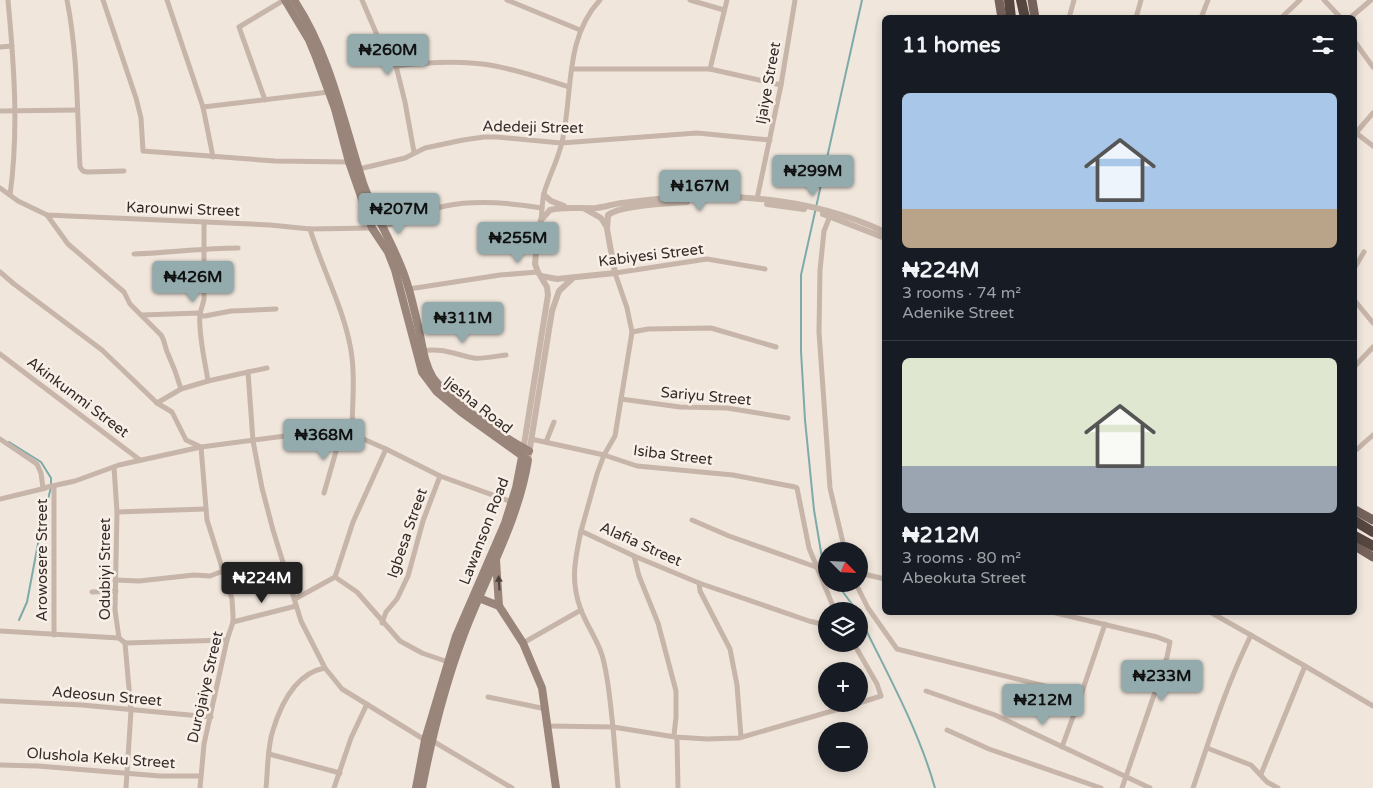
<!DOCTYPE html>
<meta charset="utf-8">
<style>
:root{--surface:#171b24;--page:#20242c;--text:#f1f3f6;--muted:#9ea1a6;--line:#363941;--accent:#93abad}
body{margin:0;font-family:"Varela Round",sans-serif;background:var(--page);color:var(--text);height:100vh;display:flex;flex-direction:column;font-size:19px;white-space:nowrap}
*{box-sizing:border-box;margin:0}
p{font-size:16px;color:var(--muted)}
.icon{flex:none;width:28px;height:28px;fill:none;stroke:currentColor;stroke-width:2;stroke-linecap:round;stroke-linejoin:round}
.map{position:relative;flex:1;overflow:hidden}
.details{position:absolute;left:882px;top:15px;width:475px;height:600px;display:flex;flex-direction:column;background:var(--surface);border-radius:8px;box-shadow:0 2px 8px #0003}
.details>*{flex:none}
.needle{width:32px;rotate:114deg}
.tools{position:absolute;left:818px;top:542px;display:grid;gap:10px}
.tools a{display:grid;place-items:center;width:50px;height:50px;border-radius:50%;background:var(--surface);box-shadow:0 2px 8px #0003;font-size:25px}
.price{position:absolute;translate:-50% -42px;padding:0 11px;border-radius:5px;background:var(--accent);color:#111;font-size:16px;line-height:32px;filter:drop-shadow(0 1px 2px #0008)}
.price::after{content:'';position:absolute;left:50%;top:30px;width:15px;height:11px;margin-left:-8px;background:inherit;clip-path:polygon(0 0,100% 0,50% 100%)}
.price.active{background:#222;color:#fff}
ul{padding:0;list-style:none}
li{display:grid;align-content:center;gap:10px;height:265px;padding:0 20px}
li+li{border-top:1px solid var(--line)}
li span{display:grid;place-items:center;height:155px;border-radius:8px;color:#555}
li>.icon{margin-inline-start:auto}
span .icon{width:90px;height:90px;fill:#fffc;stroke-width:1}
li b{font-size:21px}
h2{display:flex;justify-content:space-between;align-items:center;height:60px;padding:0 20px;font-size:21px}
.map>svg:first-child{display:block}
</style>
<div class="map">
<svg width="1373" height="788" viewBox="0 0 1373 788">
<rect width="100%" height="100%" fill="#f0e6dc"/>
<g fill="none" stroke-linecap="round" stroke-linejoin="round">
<g stroke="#7eaaaa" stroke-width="2">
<path d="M9 442 41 462 51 478V487L40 533 27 602 19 620"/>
<path d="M826 568 823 564 814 510 805 420 801 351V275L862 0"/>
<path d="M837 584 857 611"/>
<path d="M859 616C886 671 918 728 935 788"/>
</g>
<g stroke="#c7b5a9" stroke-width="5">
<path d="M8 0C14 65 19 130 10 195"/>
<path d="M67 0C78 55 77 111 80 167L83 171 87 172 124 171"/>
<path d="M103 0 136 98 141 118 143 151 275 161 349 162"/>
<path d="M167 0 203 107 213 157"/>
<path d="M362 0 377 35 396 66 405 102 414 152"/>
<path d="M507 0 580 30"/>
<path d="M690 0 724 10"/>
<path d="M1324 0 1341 18"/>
<path d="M1069 18 1074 0"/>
<path d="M1136 18 1141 0"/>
<path d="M1201 18 1208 0"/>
<path d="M1281 18 1300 0"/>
<path d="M1350 18 1371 0"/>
<path d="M1355 42 1373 67"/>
<path d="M0 47 12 46"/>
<path d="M396 66C429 62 463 60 495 66 521 71 545 79 569 87"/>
<path d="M572 69H710L781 85"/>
<path d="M710 69 727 0"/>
<path d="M265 100 239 27 284 0"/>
<path d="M203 107 329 92"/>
<path d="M0 111 77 110"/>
<path d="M1356 133 1373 146"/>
<path d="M1355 134 1373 113"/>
<path d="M359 169 405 158 425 148 463 140 484 137H497L561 143 697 133 770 140"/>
<path d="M0 188 18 201 47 215 270 225 310 229 372 228"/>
<path d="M757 199 781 85 795 0"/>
<path d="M47 215 68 244 124 292 130 304 161 335C165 341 165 348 168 354 174 367 177 375 181 389L157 403"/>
<path d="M830 216 824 231 820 270 819 332 830 488 845 551"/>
<path d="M541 220C542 211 542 202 544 193 549 176 558 160 562 142 573 95 564 38 600 0"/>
<path d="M204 222V299C203 304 201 309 200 314 198 333 205 361 208 381"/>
<path d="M382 227C403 220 424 211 445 206 475 200 512 203 542 208"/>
<path d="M310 229C322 268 342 305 350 345 356 374 352 405 352 434"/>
<path d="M134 254C169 253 203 248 238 248"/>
<path d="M1355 267 1364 252"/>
<path d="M0 272 14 284 102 350 157 403 172 412 186 440 201 447 207 520 232 599 233 615V622L227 640 204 744 200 788"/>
<path d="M409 289 500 275 538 272"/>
<path d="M1355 301 1373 323"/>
<path d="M142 315 200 313 202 316H205L231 311 276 309"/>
<path d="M632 332 648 329 711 328 776 347"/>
<path d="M423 351C441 347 457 355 474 358 484 359 496 356 506 355"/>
<path d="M0 354 140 460"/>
<path d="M1355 366 1373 347"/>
<path d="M248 372 267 368"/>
<path d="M181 389 208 381 248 372 253 441 262 488 273 530 301 621 325 668 342 689 425 740"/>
<path d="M621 399 680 407 727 408 788 418"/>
<path d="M0 439 37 464 41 473 43 488 75 481 119 465 201 447 293 435 352 434 386 449 440 476 512 502"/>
<path d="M531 439 604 455 637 466 733 475 795 487 797 488 809 548 835 611"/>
<path d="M546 442 554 422"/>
<path d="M1355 451 1373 435"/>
<path d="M114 467 117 512 115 610 119 638 125 643 131 711 126 788"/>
<path d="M54 486V635"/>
<path d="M324 493 341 434"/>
<path d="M0 499 46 488"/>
<path d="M117 512 205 509"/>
<path d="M692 520 729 536 816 567"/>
<path d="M581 531 597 474 604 455 615 436 632 332 627 308 615 273 707 259 765 269"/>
<path d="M634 556 639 576 658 623 676 691V717L674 735 677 739 678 788"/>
<path d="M859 573 885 579"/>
<path d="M335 577 353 522 386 449"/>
<path d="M115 580 139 581 194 575 210 576 223 571"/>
<path d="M699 583 700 591 730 649 737 685 741 737"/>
<path d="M856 584 868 608 897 649 1081 695 1062 747"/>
<path d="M92 592 116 591"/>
<path d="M295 599 335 577 357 592 400 641 422 653 448 662"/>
<path d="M1052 612 1157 637 1170 642 1167 657 1122 788"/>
<path d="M1210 612 1305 666 1373 706"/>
<path d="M233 622 296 606"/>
<path d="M382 623 386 612 397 599 408 576 423 521 440 476"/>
<path d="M0 631 119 638"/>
<path d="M125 643 227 640"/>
<path d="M523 643 581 610"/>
<path d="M854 644 877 684 881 696 859 703"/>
<path d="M926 691 995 715 1150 788"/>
<path d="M1081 695 1105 624"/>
<path d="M488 697 546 709"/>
<path d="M0 701 82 705 211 717"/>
<path d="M548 726 613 727C610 703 609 679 602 655 597 639 587 626 581 610 570 581 575 560 581 531L634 556 699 583 809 621 826 625"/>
<path d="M947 730 989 749 1101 788"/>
<path d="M431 740 512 788"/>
<path d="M1207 748 1251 765 1267 782 1278 788"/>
<path d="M269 754 340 773"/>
<path d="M0 765 38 766 160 776H200"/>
<path d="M1261 774 1305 666"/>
<path d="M266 788C268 769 267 748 273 730 281 704 296 673 325 668"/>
<path d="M334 788 351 738 367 704"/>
<path d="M618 788 613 727 675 737 707 739 739 738 856 704"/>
<path d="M1193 788C1211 735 1226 686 1251 635"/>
</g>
<g stroke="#c7b5a9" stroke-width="6">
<path d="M544 195 551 201 564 206"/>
<path d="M767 204 804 209"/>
<path d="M585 209 601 218 606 226"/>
<path d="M823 214 885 238"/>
<path d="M541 276 557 279 615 273 607 229 608 215C621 205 669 203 687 202"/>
<path d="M523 451 548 295 547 287 538 272 535 264 538 231 541 220 550 210C565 206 580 209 596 208 605 207 613 204 622 203 638 201 655 199 672 198 744 193 819 201 885 232"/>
<path d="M528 460 552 311 559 291 573 278"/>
</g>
<g stroke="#9a857b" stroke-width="8">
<path d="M285 0 309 40 316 57 335 109 349 162 372 228 388 252 395 270 422 372 437 392 461 412 528 460C518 522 486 576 464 634 445 684 432 736 422 788"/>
<path d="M294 0C331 56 343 121 363 183 375 217 395 246 406 280 412 298 416 317 420 335 423 350 425 365 433 378 450 401 503 437 529 451"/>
<path d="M496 560 499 606"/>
<path d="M479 598 499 606 523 643 542 688 556 788"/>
<path d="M416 788 425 740 456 636 505 523 516 488 522 457"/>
</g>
<g stroke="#75625b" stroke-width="9">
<path d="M999 0 1002 18"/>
<path d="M1032 0 1035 18"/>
<path d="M1355 510 1373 520"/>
<path d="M1355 546 1373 557"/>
</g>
<g stroke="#554640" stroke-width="10">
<path d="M1009 0 1011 18"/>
<path d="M1021 0 1025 18"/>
<path d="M1355 521 1373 532"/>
<path d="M1355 536 1373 546"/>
</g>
</g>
<defs><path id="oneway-solid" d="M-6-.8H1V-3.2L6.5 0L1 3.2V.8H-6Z" transform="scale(1.25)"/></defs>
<use fill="#4e423d" href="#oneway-solid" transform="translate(499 583) rotate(-94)"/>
<g text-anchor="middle" stroke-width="5" stroke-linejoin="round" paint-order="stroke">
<g font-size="15" fill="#352c28" stroke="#f8f0e8">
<text transform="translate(768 83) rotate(-80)" y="5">Ijaiye Street</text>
<text transform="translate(533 127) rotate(1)" y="5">Adedeji Street</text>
<text transform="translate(183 209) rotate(2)" y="5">Karounwi Street</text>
<text transform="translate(651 255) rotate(-7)" y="5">Kabiyesi Street</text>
<text transform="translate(706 396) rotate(5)" y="5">Sariyu Street</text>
<text transform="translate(78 397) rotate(37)" y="5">Akinkunmi Street</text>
<text transform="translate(478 405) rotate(38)" y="5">Ijesha Road</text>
<text transform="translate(673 455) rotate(7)" y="5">Isiba Street</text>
<text transform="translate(484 531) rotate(-69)" y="5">Lawanson Road</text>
<text transform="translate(407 533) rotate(-71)" y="5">Igbesa Street</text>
<text transform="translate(641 544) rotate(24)" y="5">Alafia Street</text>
<text transform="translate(42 560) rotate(-90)" y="5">Arowosere Street</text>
<text transform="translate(105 569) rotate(-90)" y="5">Odubiyi Street</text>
<text transform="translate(205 687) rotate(-77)" y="5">Durojaiye Street</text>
<text transform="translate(107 696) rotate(5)" y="5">Adeosun Street</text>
<text transform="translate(101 758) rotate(4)" y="5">Olushola Keku Street</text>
</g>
</g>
</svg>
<div class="tools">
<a><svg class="needle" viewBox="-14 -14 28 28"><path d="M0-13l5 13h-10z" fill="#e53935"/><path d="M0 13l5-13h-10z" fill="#9ea1a6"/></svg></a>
<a><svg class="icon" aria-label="layers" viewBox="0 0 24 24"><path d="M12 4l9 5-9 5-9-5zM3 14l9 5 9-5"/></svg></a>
<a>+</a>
<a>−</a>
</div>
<b class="price" style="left:388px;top:76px">₦260M</b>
<b class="price" style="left:813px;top:197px">₦299M</b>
<b class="price" style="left:700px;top:212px">₦167M</b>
<b class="price" style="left:399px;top:235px">₦207M</b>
<b class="price" style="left:518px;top:264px">₦255M</b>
<b class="price" style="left:193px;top:303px">₦426M</b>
<b class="price" style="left:463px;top:344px">₦311M</b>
<b class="price" style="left:324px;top:461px">₦368M</b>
<b class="price active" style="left:262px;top:604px">₦224M</b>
<b class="price" style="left:1162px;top:702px">₦233M</b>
<b class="price" style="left:1043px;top:726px">₦212M</b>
<section class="details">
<h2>11 homes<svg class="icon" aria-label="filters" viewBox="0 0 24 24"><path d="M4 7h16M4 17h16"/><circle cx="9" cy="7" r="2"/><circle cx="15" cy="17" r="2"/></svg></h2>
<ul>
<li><span style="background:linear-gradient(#a9c7e8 75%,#b9a48a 0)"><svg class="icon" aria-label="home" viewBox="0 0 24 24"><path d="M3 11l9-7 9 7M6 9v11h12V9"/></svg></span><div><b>₦224M</b><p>3 rooms · 74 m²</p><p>Adenike Street</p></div></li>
<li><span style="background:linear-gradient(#dfe7d0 70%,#9aa5b1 0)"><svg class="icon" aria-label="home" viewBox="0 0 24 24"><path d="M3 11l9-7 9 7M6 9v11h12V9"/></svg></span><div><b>₦212M</b><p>3 rooms · 80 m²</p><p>Abeokuta Street</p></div></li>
</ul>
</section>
</div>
